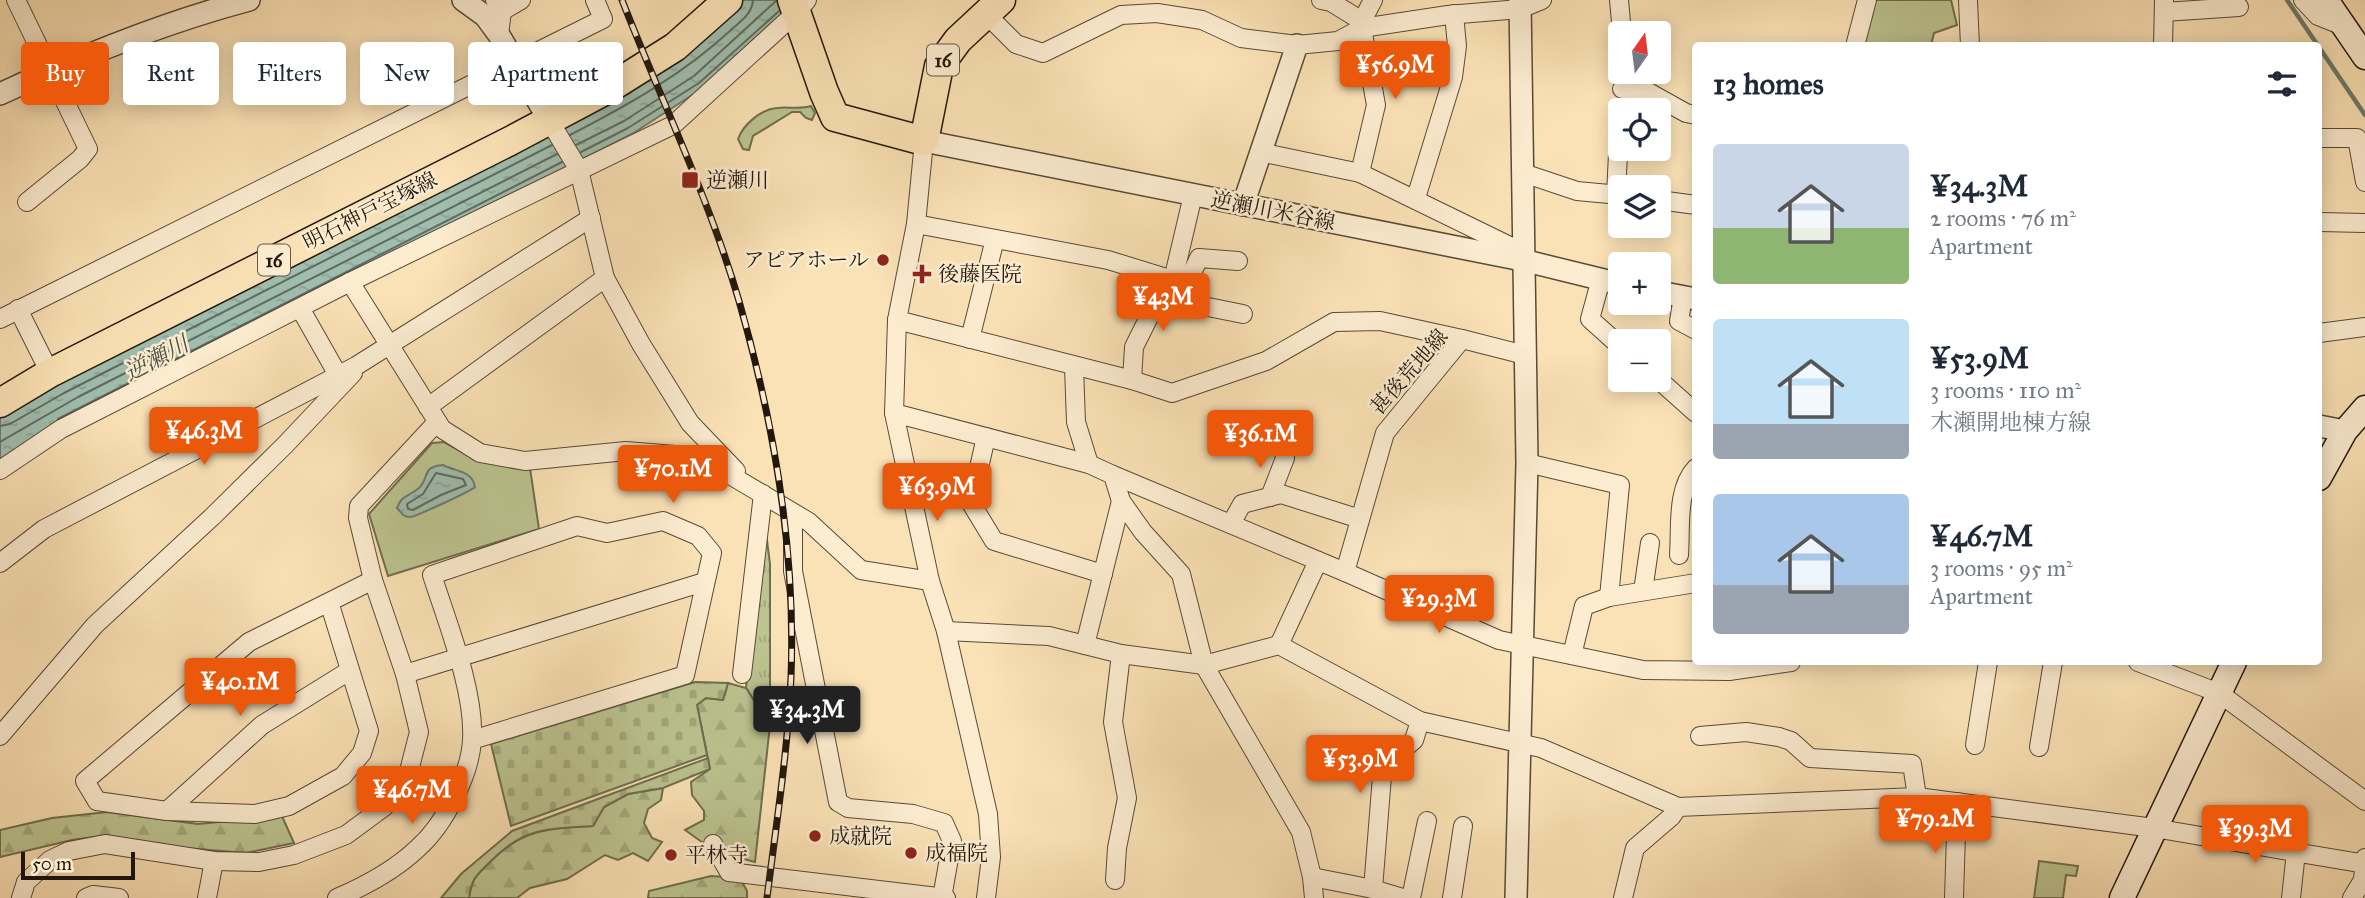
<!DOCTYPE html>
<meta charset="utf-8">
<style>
:root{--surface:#fff;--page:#f6f6f7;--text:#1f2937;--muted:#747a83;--accent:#ea580c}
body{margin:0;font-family:"IM FELL Great Primer","Noto Serif JP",serif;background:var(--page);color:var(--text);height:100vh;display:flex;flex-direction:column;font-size:26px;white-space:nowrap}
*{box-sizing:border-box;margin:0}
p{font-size:23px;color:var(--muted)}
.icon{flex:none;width:38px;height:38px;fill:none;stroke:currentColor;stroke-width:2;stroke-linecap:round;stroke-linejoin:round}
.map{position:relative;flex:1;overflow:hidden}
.drawer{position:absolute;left:1692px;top:42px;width:630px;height:623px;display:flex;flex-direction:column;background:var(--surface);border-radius:7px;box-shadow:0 4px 18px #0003}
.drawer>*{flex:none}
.top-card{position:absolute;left:21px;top:42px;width:665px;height:63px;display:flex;gap:14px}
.needle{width:46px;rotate:14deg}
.fabs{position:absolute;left:1608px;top:21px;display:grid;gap:14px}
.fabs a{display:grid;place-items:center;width:63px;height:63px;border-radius:7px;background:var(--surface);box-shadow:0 4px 18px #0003;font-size:35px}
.scale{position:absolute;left:21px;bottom:18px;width:114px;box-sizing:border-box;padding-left:7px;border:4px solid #22170d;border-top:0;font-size:19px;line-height:24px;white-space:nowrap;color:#22170d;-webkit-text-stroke:5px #fcecd0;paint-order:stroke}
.price{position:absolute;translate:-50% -60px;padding:0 16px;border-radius:7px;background:var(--accent);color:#fff;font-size:23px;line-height:46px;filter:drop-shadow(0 2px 4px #0008)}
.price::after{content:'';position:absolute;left:50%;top:42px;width:21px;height:16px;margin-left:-10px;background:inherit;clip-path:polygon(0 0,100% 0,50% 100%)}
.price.active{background:#222;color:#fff}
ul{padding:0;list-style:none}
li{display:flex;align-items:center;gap:21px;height:175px;padding:0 21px}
li span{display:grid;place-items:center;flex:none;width:196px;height:140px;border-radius:7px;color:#555}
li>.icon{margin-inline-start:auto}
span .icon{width:84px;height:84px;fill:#fffc;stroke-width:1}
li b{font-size:30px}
h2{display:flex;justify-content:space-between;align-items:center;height:84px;padding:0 21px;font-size:30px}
.tag{padding:0 24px;border-radius:7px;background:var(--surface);box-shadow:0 4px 18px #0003;font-size:24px;line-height:63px}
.tag.active{background:var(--accent);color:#fff}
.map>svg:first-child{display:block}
</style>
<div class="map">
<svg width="2365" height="898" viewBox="0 0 2365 898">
<defs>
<pattern id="grass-tufts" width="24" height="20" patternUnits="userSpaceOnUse" patternTransform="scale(1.75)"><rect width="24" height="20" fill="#bcc490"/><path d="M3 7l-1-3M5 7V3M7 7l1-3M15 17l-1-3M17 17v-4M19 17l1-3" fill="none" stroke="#a1a87b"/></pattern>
<pattern id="forest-firs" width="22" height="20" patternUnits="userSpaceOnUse" patternTransform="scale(1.75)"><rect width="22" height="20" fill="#bcc490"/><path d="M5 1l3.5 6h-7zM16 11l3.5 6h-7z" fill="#a1a87b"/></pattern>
<pattern id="cemetery-stones" width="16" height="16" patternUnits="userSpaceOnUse" patternTransform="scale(1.75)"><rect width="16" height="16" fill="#bcc490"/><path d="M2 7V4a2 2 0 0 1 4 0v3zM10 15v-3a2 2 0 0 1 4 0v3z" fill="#a1a87b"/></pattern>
<pattern id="water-ripples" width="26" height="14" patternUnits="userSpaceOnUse" patternTransform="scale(1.75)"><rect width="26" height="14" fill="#9fbeaf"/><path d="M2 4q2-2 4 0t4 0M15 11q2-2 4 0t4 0" fill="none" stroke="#89a395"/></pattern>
</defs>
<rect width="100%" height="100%" fill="#fbe2b6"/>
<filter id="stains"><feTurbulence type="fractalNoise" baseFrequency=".00286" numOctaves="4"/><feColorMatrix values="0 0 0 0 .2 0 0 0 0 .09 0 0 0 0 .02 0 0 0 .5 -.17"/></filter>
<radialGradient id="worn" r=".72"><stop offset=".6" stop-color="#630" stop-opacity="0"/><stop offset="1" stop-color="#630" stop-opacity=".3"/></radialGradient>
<path fill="url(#grass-tufts)" stroke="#6f6e4e" stroke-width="2" d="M766 532 770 564V725L746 688 762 535Z"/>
<g fill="url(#forest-firs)" stroke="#6f6e4e" stroke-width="2">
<path d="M728 683 746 688 770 725 755 862 732 856 725 848 713 850 685 830 704 820V811L692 795 691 782 710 769 697 705 706 698 723 700Z"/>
<path d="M663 788 661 800 648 809 644 823 652 838 662 842 648 861 633 853 618 860 605 855 567 879 530 888 517 898H469C472 877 476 876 491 861 524 828 548 829 593 826L604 807 628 794Z"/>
<path d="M107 812 198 824 282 816 294 843 246 853 185 848 101 836 72 840 0 857V830L52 818Z"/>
<path d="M711 876 740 878 747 891V898H648L649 891Z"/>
</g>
<g fill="url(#cemetery-stones)" stroke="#6f6e4e" stroke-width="2">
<path d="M695 682 728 683 723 700 706 698 697 705 707 755 511 826 491 744Z"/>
<path d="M708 758 710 769 663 788 628 794 604 807 593 826C548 829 524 827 491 861 476 876 472 877 469 898H441L461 874 512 831Z"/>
</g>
<g fill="#bcc490" stroke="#6f6e4e" stroke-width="2">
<path d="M1875 0H1951L1957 25 1934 33 1931 45 1861 46Z"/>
<path d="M811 106 815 113 812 120 806 118 800 112H792L753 136 749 150 743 149 738 139C743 125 761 109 777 108 788 106 799 110 811 106Z"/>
<path d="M444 442 473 458 530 468 539 529 388 576 369 514 432 443Z"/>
<path d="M2039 861 2078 866 2076 876 2066 875 2063 898H2034Z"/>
</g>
<g fill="url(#water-ripples)" stroke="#6d7b6e" stroke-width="2">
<path d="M740 0H798L703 88 632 134 85 411 0 461V412Z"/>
<path d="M443 465C456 472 472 470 475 487 471 491 415 517 410 517 403 517 402 513 397 508 401 495 410 496 419 488 430 477 421 467 443 465Z"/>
</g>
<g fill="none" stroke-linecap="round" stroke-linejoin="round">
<g stroke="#606a5e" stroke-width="2">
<path d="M570 135C628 105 684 74 732 29 741 21 752 14 753 0"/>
<path d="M576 145 624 121 694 76 777 0"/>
<path d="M581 152 628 128 699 83 779 11"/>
<path d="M58 419 562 162"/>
<path d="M0 426 10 424 64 393 552 145"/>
<path d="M0 442 78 397 557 154"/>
<path d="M436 473 463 479 466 485 441 495 413 510 408 509 407 504 423 494Z"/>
</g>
<path stroke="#6d7b6e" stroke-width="4.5" d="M2287 0 2365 115"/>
<defs>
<g id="minor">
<path d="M16 0 88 149 80 159 27 202"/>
<path d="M495 0 502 11 499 35"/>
<path d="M1321 0 1331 2 1362 21"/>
<path d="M1619 0 1622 33"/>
<path d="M1968 0 1970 46"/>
<path d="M2303 0 2318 16 2343 26"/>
<path d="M502 11 521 0"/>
<path d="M2164 12 2239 7"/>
<path d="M986 14 1016 44 1043 53 1121 15 1157 13 1183 17 1202 20 1241 38 1297 45 1338 41 1362 28 1448 15 1520 9 1542 0"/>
<path d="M1855 46 1867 0"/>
<path d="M2163 46 2164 0"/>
<path d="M1622 89H1643L1686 113 1696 115"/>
<path d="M549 120 579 170 605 278 641 344 690 423 736 471"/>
<path d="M2319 138H2357L2365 182"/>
<path d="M924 141 916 224 897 320 894 413 930 581 946 631 988 814 991 857 986 898"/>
<path d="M1260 152 1360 173 1522 252"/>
<path d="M1360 173 1376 105 1362 28V21L1373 0"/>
<path d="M1523 173 1577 191 1620 195"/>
<path d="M1616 195 1620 112"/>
<path d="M1416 198 1453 77 1457 46 1454 14"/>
<path d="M1659 200 1696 205"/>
<path d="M2319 222 2365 223"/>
<path d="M916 224 1108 260 1173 280 1193 195"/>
<path d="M1601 279 1590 319 1620 346"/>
<path d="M350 282 442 429 480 453 525 461 626 451 687 456 715 466 809 522 861 570 930 581"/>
<path d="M1173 294 1188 303 1243 314"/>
<path d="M1683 297 1679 321 1696 330"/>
<path d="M1180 298 1199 258 1238 261"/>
<path d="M300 308 338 375"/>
<path d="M18 309 50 373"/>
<path d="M0 319 603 19 595 0"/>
<path d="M897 320 1132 380 1172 393 1266 361 1334 322 1380 321 1462 339"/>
<path d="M2319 333 2365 327"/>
<path d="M970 339 995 239"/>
<path d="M1074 367 1076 422 1089 464 1113 475 1121 501 1143 532 1181 574 1204 665 1301 832 1312 877 1314 898"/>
<path d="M1132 380 1134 347 1151 313 1173 280"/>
<path d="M1659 380 1696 413"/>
<path d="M428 407 605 278"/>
<path d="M894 413 1089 464"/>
<path d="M986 437 971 503 994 541 1103 574"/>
<path d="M1527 463 1620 485 1609 597 1584 606 1572 655"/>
<path d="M0 470 61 429 350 282 673 125 797 12 807 0"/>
<path d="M1113 475 1345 572 1499 640 1643 670 1729 671 1791 662"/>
<path d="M1270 497 1285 458"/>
<path d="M793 513V571L838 802 848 808 913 814 944 823 952 841 942 898"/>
<path d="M1231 524 1242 504 1281 494 1360 519"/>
<path d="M1679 555C1681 528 1676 489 1696 468"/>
<path d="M0 563 44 529 356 366 591 218"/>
<path d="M1345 572 1385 433 1462 339 1525 355"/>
<path d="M1643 591 1650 543"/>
<path d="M1609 597 1696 583"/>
<path d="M329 602 369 731 362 753 343 776 289 806 255 814 167 811 97 801 85 781 249 642 373 580"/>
<path d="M946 631 1049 636 1121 654 1204 665 1279 645 1420 721 1541 748 1678 807 1917 797 2154 828 2365 864"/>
<path d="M1085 645 1121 501"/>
<path d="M1279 645 1318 561"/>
<path d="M2138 662 2219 693 2365 801"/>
<path d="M405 674 704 582"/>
<path d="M742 674 763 494"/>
<path d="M0 736 95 625 212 517 285 445 353 373"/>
<path d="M1700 736 1746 732 1779 737 1791 741 1810 758 1912 764 1917 797"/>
<path d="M1975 745 1988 662"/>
<path d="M2039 747 2053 662"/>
<path d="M167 811 262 725 349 671"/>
<path d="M713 844 729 872 946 898"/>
<path d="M1312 877 1373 889 1403 898"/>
<path d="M1115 880 1117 848 1127 798 1113 722 1121 654"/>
<path d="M1373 889 1382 776 1389 761 1414 740 1420 721"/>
<path d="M21 898 26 882 50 860 69 851 105 844 214 861 259 862 294 855 346 835 384 807 408 775 419 732 405 674 373 580 358 518 359 506 437 422"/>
<path d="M86 898 93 895 119 898"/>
<path d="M207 898 214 861"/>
<path d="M337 898C365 886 395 870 418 848 444 825 470 775 472 740 475 691 447 622 432 575L577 526 607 533 663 521 698 536 712 553 685 675 472 740"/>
<path d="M1411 898 1427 821"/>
<path d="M1452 898 1463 826"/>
<path d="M1623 898 1635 848 1671 817 1678 807"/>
<path d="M1954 898 1957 802"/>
<path d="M2291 898 2296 852"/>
<path d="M2352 898 2363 880 2365 858"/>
</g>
<g id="tertiary">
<path d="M463 0 485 16 499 35 549 120"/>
<path d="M0 94C81 56 162 23 249 0"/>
<path d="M924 141 1522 260 1620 284"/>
<path d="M1243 205 1297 45"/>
<path d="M1659 292 1696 299"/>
<path d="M2319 426 2345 431"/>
<path d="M1516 898 1527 463 1520 0"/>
</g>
<g id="secondary">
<path d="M2326 0 2365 57"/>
<path d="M2319 478 2345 431 2365 408"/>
<path d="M2122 898 2234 662"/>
</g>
<g id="primary">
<path d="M792 0 824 92 835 117 924 141 939 66 958 40 1001 0"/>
<path d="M0 403 50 373 512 140 608 89 675 47 728 0"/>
</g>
</defs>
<use href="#minor" stroke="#584a37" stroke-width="20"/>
<use href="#tertiary" stroke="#584a37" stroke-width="24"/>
<use href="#secondary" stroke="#22170d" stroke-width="27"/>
<use href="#primary" stroke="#22170d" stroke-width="31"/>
<use href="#minor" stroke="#fcecd0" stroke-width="18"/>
<use href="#tertiary" stroke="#fcecd0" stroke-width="21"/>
<use href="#secondary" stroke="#fcecd0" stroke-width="24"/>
<use href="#primary" stroke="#fbe2b6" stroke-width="28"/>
<defs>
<path id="rail" d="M622 0C661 100 709 198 739 301 774 423 796 550 791 677 788 751 776 825 767 898"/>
</defs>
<use href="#rail" stroke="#22170d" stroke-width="7"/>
<use href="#rail" stroke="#fcecd0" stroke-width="4.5" stroke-dasharray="13" stroke-linecap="butt"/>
</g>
<g fill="#8f2418" stroke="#fcecd0" stroke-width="2.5">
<rect x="681" y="171" width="18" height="18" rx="3.5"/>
<circle cx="883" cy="260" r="7"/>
<path d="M918.5 263.5h7v7h7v7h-7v7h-7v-7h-7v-7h7z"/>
<circle cx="815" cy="836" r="7"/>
<circle cx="911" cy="853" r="7"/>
<circle cx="671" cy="855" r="7"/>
</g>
<g text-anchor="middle" stroke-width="5" stroke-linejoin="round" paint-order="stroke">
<g fill="#fcecd0" stroke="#635748" stroke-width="2">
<rect x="927" y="44.5" width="32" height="31" rx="5"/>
<rect x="258" y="244.5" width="32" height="31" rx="5"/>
</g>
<g font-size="19" font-weight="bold" fill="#22170d">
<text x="943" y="67">16</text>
<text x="274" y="267">16</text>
</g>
<g font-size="21" fill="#22170d" stroke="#fcecd0" text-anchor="start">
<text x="706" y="187">逆瀬川</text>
<text x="869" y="267" text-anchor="end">アピアホール</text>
<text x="938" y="281">後藤医院</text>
<text x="829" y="843">成就院</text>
<text x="925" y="860">成福院</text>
<text x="685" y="862">平林寺</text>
</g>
<g font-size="21" fill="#22170d" stroke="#fcecd0">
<text transform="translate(370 211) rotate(-27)" y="7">明石神戸宝塚線</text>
<text transform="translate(1273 211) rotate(11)" y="7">逆瀬川米谷線</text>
<text transform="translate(1409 372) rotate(-49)" y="7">甚後荒地線</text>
</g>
<g font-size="23" font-style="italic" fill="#4e5146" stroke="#fcecd0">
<text transform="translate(156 358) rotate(-28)" y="8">逆瀬川</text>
</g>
</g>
<rect width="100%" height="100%" filter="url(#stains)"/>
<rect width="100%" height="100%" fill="url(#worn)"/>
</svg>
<div class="fabs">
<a><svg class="needle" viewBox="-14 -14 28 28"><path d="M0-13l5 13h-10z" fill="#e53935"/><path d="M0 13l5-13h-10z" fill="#747a83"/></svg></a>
<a><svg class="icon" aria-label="locate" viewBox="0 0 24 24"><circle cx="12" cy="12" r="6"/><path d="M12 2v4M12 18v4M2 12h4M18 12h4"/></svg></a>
<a><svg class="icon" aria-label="layers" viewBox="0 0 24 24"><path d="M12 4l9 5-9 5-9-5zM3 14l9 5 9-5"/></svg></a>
<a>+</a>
<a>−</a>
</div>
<div class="scale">50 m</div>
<b class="price" style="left:1395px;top:101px">¥56.9M</b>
<b class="price" style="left:1163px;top:333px">¥43M</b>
<b class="price" style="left:204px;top:467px">¥46.3M</b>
<b class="price" style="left:1260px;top:470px">¥36.1M</b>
<b class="price" style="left:673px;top:505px">¥70.1M</b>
<b class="price" style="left:937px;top:523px">¥63.9M</b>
<b class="price" style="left:1439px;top:635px">¥29.3M</b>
<b class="price" style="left:240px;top:718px">¥40.1M</b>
<b class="price active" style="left:807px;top:746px">¥34.3M</b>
<b class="price" style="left:1360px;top:795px">¥53.9M</b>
<b class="price" style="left:412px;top:826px">¥46.7M</b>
<b class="price" style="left:1935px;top:855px">¥79.2M</b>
<b class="price" style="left:2255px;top:865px">¥39.3M</b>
<div class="top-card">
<a class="tag active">Buy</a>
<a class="tag">Rent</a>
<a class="tag">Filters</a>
<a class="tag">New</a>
<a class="tag">Apartment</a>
</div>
<section class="drawer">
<h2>13 homes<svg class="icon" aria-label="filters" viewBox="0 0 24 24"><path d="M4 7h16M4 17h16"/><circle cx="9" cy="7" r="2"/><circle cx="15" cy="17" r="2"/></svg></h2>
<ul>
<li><span style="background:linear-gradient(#c9d6e8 60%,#8fb573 0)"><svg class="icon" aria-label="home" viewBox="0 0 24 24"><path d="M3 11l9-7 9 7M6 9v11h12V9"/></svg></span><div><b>¥34.3M</b><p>2 rooms · 76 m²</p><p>Apartment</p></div></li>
<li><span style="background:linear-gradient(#bfe0f5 75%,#9aa5b1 0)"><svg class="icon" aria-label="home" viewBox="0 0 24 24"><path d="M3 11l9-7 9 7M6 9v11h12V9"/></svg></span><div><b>¥53.9M</b><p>3 rooms · 110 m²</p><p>木瀬開地棟方線</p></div></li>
<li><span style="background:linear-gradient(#a9c7e8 65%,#9aa5b1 0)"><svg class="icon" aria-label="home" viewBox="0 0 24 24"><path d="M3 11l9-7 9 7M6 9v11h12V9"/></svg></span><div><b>¥46.7M</b><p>3 rooms · 95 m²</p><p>Apartment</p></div></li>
</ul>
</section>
</div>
